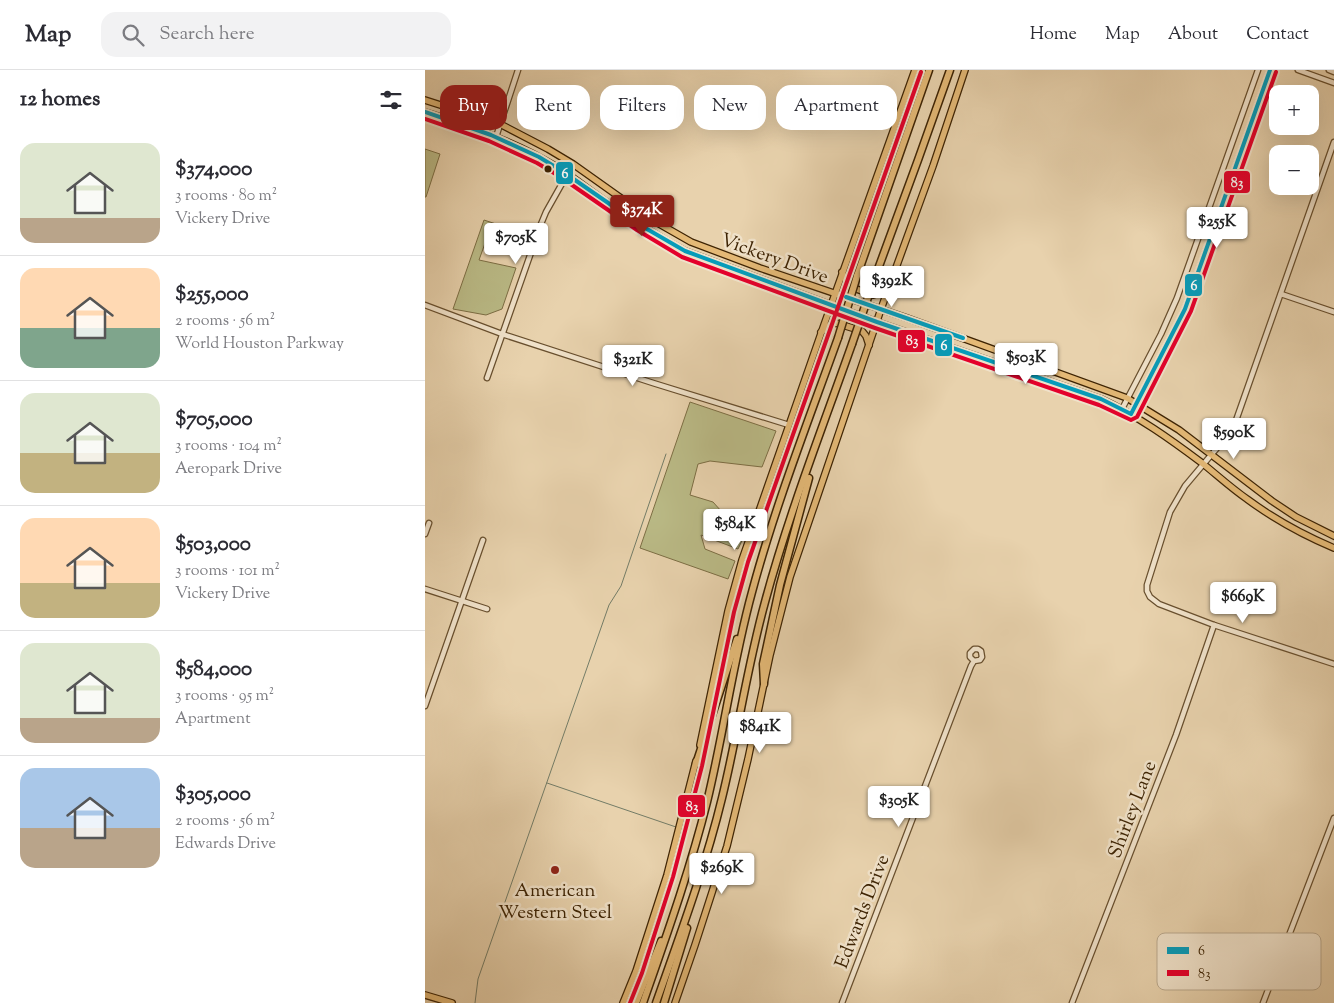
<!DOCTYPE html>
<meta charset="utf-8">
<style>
:root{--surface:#fff;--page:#f2f2f3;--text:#2b2b33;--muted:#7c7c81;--line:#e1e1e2;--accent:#8f2418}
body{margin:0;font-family:"Sorts Mill Goudy",serif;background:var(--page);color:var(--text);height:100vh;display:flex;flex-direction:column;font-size:19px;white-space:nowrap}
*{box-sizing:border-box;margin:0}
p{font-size:16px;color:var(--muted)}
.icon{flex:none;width:28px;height:28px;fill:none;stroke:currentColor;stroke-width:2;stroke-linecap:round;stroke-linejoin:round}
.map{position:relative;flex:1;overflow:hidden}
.sheet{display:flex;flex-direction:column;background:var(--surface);width:425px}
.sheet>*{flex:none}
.banner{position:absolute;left:15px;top:15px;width:475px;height:45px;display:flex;gap:10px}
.buttons{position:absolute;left:844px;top:15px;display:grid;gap:10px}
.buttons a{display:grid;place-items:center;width:50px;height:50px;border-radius:10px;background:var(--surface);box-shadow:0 5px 20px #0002;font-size:25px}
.price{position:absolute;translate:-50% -42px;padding:0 11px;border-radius:5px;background:#fff;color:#222;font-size:16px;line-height:32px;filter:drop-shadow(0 1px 2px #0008)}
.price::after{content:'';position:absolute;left:50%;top:30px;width:15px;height:11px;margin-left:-8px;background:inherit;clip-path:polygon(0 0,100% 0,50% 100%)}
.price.selected{background:var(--accent);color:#fff}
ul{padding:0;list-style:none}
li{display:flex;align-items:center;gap:15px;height:125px;padding:0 20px}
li+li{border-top:1px solid var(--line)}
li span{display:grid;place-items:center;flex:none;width:140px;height:100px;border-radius:15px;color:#555}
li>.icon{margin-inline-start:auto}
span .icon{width:60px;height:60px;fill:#fffc;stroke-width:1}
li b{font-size:21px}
h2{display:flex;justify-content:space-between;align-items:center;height:60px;padding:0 20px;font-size:21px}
.chip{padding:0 18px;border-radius:15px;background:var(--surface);box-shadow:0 5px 20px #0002;font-size:18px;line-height:45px}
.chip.selected{background:var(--accent);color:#fff}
header{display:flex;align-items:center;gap:30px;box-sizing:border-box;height:70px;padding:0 25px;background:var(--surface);border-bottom:1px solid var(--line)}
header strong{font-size:24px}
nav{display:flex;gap:28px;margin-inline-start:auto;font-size:18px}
.search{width:350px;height:45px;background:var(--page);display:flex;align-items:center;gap:12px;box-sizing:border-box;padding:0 18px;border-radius:15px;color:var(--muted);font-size:19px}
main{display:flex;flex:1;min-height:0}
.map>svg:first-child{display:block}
</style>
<header>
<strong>Map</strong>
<div class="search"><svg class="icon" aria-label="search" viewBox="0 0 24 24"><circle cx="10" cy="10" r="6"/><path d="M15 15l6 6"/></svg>Search here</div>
<nav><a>Home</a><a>Map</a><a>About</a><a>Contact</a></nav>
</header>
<main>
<section class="sheet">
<h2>12 homes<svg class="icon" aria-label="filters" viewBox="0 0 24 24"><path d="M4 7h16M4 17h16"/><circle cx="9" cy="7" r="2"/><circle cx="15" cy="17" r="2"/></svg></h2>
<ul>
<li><span style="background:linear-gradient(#dfe7d0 75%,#b9a48a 0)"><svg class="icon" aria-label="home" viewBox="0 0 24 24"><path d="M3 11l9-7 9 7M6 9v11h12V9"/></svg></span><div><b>$374,000</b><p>3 rooms · 80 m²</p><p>Vickery Drive</p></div></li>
<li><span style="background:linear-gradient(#ffd9b3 60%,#7fa58c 0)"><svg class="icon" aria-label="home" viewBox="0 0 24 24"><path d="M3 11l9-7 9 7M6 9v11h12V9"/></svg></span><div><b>$255,000</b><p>2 rooms · 56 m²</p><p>World Houston Parkway</p></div></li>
<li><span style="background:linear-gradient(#dfe7d0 60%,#c2b280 0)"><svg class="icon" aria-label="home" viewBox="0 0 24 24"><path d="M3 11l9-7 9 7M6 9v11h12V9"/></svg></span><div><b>$705,000</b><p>3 rooms · 104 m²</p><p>Aeropark Drive</p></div></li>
<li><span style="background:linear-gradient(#ffd9b3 65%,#c2b280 0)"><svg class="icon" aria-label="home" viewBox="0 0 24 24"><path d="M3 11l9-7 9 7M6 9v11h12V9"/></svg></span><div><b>$503,000</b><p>3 rooms · 101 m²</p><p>Vickery Drive</p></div></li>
<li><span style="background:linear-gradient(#dfe7d0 75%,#b9a48a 0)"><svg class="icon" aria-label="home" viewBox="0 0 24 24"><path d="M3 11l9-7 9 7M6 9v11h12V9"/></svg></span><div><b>$584,000</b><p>3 rooms · 95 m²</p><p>Apartment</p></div></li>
<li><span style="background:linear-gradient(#a9c7e8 60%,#b9a48a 0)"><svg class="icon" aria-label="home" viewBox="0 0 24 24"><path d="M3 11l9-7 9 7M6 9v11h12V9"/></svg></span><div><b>$305,000</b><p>2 rooms · 56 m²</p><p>Edwards Drive</p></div></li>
</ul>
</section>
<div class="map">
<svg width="909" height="933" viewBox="0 0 909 933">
<rect width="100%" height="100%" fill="#e8d2ad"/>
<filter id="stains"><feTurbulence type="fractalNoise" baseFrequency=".004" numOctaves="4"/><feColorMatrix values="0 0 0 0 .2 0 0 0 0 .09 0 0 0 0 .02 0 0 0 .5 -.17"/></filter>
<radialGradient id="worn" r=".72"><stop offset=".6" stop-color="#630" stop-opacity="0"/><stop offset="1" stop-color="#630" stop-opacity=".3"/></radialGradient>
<g fill="#baba86" stroke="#7c6e44">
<path d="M0 79 15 84 1 127H0Z"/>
<path d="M59 150 104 165 99 177 63 165 54 190 91 198 77 239 61 245 28 239Z"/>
<path d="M265 332 351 361 337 397 285 391 273 394 265 425 288 432 306 452 323 458 313 479 276 465 280 479 310 491 303 509 215 478Z"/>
</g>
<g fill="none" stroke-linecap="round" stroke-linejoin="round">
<g stroke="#737c67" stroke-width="1">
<path d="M122 713 251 757"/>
<path d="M50 933 53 909 184 535 196 516 241 384"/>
</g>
<defs>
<g id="minor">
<path d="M873 0 909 13"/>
<path d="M904 0 909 2"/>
<path d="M71 67 93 0"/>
<path d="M909 72 808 359 760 416 745 442 722 515V521L725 527 734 534 789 555 909 594"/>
<path d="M856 224 909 242"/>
<path d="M0 235 77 264 228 313 364 355"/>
<path d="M62 308 116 154 121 142 148 94"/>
<path d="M697 339 736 264 752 228 833 0"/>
<path d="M706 344 760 239 845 0"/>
<path d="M0 464 4 453"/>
<path d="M0 519 62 539"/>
<path d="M0 636 58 470"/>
<path d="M417 933 546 596 549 591 555 590 557 587 556 581 553 579H549L545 583V587L549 591"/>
<path d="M647 933 751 665 789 555"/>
<path d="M838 933 909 748"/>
</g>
<g id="major">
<path d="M0 30 75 54 123 79 148 94 224 148 266 172 335 198 482 248 702 328 754 360 847 431 871 447 909 466"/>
<path d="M0 42C45 57 89 71 130 96 150 108 169 124 189 137 212 153 236 168 260 181L452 252 676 329C713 346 745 369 777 393 792 405 806 418 822 429 849 449 878 465 909 478"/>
<path d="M417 202 421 211 426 217 448 225 457 222 464 218"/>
<path d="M396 262 406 254 411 253 437 261 441 266 444 275"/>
<path d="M275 675 303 541 317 490 399 255 490 0"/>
<path d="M0 925 27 933"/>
<path d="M198 933 211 901 242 805 271 691"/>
<path d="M250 933 270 875 302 776 323 689 345 585 365 507 456 239 508 96 540 0"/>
</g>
<g id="highway">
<path d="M432 206 504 0"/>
<path d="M449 210 493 90 525 0"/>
<path d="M339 614 338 594 355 515 384 408"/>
<path d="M271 694 312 569"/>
<path d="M211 933 236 871"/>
<path d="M218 933C241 867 265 800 282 732 299 662 308 591 327 522 350 436 383 352 413 268"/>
<path d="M231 933C255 865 280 798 297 728 313 663 322 597 340 532 363 446 397 359 427 274"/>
<path d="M239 933 262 858"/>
</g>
</defs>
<use href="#minor" stroke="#684f2e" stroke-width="7"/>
<use href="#major" stroke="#3d2303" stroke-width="8"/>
<use href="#highway" stroke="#3d2303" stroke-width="9"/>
<use href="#minor" stroke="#f0e2ca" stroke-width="4.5"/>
<use href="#major" stroke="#e4b976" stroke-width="5.5"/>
<use href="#highway" stroke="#e4b976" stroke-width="6"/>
<defs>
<g id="highway-bridge">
<path d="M413 268 432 206"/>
<path d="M427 274 449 210"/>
</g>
</defs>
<use href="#highway-bridge" stroke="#3d2303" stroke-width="9" stroke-linecap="butt"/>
<use href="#highway-bridge" stroke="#e4b976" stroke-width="6"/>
<defs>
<g id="bus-1">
<path d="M0 42 66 65 114 87 137 101 215 155 260 181 452 252 676 329 706 344 760 239 845 0"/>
<path d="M421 227 538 268"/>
</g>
<g id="bus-2">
<path d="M0 49 64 71 112 93 134 106 212 160 257 187 450 258 674 335 706 350 712 347 766 241 851 2"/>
<path d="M205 933 217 903 248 807 277 696 309 542 323 492 496 2"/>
</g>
</defs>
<use href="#bus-1" stroke="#f0e2ca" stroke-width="8"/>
<use href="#bus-2" stroke="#f0e2ca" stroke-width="8"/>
<use href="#bus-1" stroke="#069cba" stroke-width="4"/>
<use href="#bus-2" stroke="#e4002b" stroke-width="4"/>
</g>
<circle fill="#3d2303" stroke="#f0e2ca" stroke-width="2" cx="123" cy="99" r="4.5"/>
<circle fill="#8f2418" stroke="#f0e2ca" stroke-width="2" cx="130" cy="800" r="5"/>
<g text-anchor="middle" stroke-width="5" stroke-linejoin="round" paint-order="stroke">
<g font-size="19" fill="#3d2303" stroke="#f0e2ca">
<text transform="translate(350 187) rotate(20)" y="7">Vickery Drive</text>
<text transform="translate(706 739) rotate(-69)" y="7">Shirley Lane</text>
<text transform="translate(436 841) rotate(-69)" y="7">Edwards Drive</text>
</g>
<g font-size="19" fill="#3d2303" stroke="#f0e2ca">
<text x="130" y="826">American<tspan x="130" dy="22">Western Steel</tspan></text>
</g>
</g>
<rect x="732" y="863" width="164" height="57" rx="8" fill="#f0e2ca" stroke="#baa98e" stroke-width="1"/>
<rect x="742" y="877" width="22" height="7" fill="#069cba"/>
<rect x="742" y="900" width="22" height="6" fill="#e4002b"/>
<g font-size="14" fill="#3d2303">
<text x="773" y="885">6</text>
<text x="773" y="908">83</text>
</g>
<g stroke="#f0e2ca" stroke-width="2">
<rect x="130" y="91" width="19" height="24" rx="5" fill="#069cba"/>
<rect x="798" y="100" width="28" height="24" rx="5" fill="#e4002b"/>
<rect x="759" y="203" width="19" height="24" rx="5" fill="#069cba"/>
<rect x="472" y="259" width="29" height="24" rx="5" fill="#e4002b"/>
<rect x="509" y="263" width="19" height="24" rx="5" fill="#069cba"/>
<rect x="252" y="724" width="29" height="24" rx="5" fill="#e4002b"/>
</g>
<g font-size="14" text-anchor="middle" font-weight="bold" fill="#fff">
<text x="140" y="108">6</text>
<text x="812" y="117">83</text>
<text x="769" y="220">6</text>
<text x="487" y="275">83</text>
<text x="519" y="280">6</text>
<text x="267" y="741">83</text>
</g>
<rect width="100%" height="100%" filter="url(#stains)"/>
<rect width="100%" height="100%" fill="url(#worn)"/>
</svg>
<div class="buttons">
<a>+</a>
<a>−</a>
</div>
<b class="price selected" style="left:217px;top:167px">$374K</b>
<b class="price" style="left:792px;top:179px">$255K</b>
<b class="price" style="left:91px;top:195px">$705K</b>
<b class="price" style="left:467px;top:238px">$392K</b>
<b class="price" style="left:601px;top:315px">$503K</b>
<b class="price" style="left:208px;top:317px">$321K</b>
<b class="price" style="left:809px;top:390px">$590K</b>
<b class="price" style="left:310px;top:481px">$584K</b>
<b class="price" style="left:818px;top:554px">$669K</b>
<b class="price" style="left:335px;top:684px">$841K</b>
<b class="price" style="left:474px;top:758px">$305K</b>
<b class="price" style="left:297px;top:825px">$269K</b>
<div class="banner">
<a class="chip selected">Buy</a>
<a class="chip">Rent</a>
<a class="chip">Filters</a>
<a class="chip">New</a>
<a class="chip">Apartment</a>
</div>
</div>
</main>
